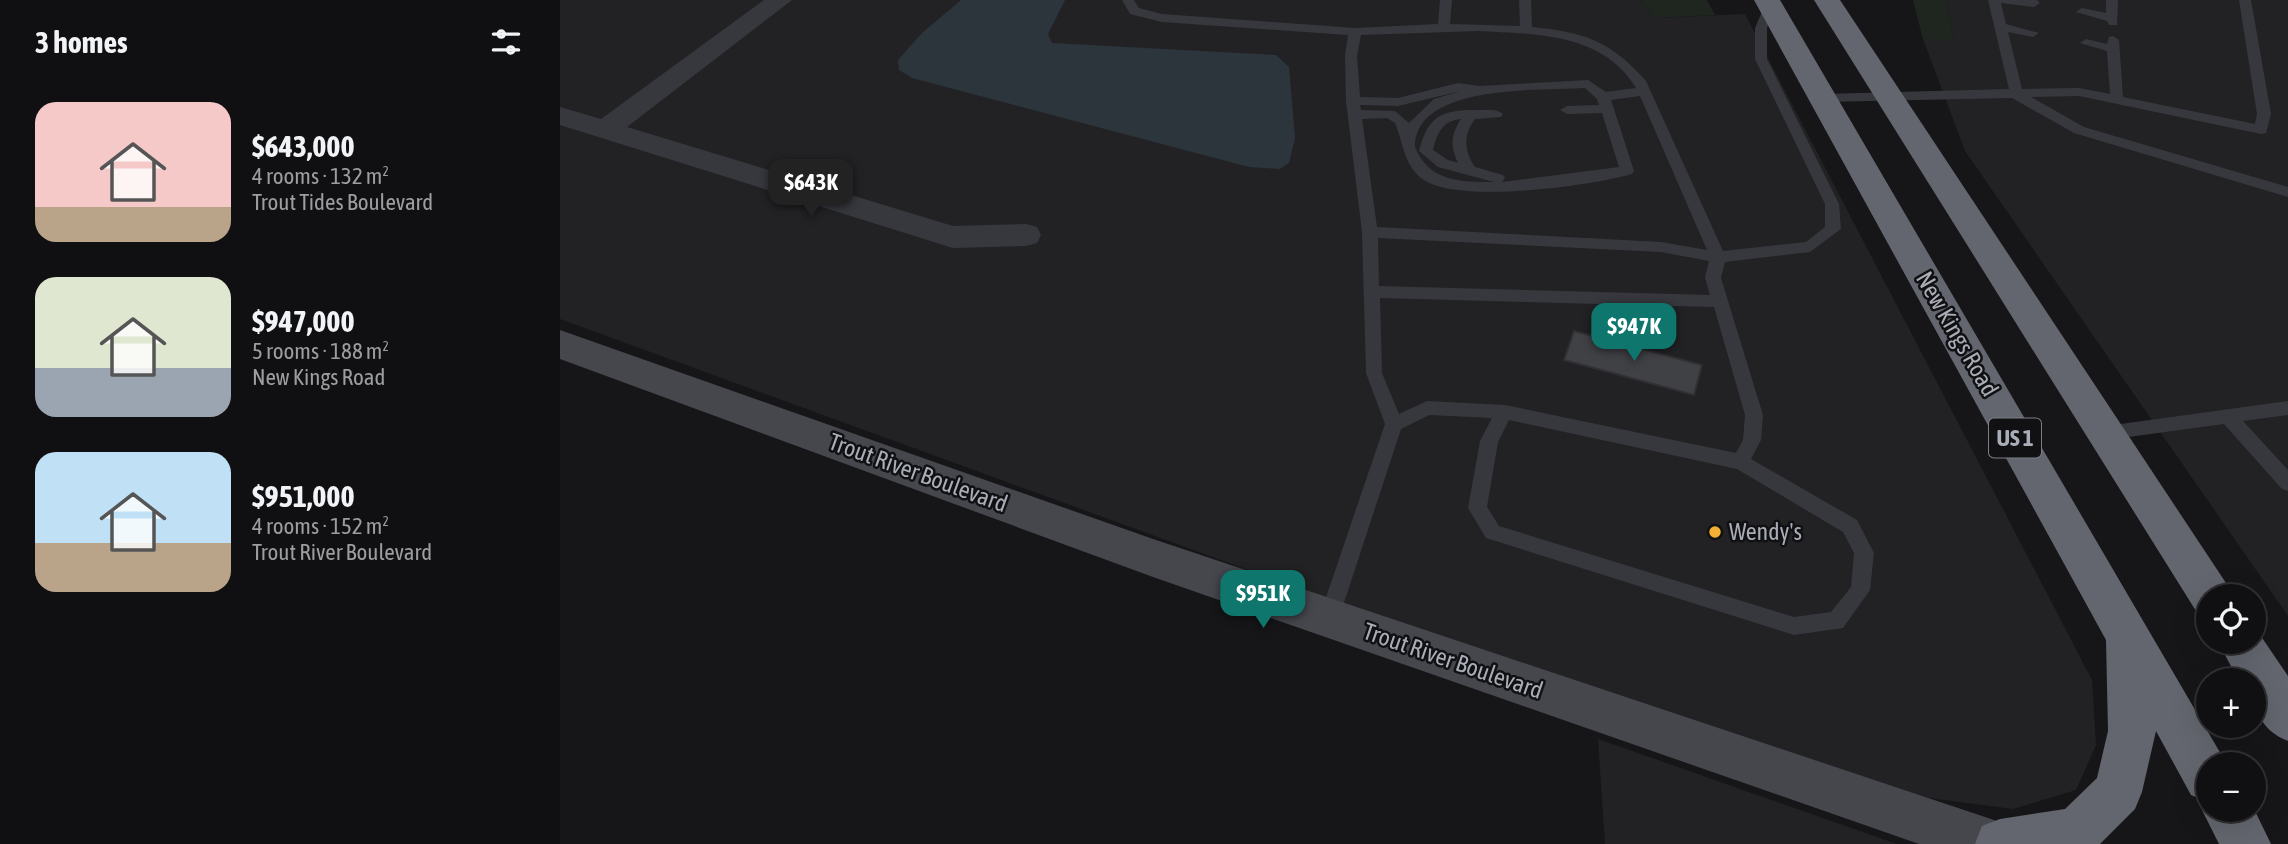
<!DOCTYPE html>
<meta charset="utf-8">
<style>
:root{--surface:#101012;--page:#1e1e20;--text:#f1f3f6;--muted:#9c9d9f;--line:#303032;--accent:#0f766e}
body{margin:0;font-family:"Asap Condensed",sans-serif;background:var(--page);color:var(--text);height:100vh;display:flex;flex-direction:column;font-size:26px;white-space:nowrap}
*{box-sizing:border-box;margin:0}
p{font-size:23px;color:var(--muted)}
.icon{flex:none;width:38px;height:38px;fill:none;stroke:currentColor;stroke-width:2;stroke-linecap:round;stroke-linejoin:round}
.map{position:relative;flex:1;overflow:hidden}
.details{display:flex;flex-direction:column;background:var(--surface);width:560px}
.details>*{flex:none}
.controls{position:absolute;left:1636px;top:584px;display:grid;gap:14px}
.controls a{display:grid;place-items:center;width:70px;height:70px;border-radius:50%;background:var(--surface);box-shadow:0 7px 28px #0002,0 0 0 2px var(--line);font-size:35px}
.price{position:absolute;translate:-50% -60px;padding:0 16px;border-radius:14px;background:var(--accent);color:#fff;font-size:23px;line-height:46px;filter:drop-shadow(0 2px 4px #0008)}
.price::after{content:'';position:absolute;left:50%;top:42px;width:21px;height:16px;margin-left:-10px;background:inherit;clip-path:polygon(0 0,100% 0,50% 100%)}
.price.on{background:#222;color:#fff}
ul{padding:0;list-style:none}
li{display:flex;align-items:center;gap:21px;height:175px;padding:0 35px}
li span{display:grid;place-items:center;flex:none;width:196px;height:140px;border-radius:21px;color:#555}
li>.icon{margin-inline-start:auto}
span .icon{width:84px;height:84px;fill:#fffc;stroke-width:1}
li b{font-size:30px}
h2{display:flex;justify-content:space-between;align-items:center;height:84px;padding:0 35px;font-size:30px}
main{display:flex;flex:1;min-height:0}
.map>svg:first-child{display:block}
</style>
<main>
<section class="details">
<h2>3 homes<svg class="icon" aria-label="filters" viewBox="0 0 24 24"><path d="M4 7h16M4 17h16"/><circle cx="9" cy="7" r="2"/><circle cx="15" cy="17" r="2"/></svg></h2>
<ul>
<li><span style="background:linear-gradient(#f6c9c9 75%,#b9a48a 0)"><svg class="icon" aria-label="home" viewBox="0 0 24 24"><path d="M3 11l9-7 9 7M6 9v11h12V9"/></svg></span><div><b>$643,000</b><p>4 rooms · 132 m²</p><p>Trout Tides Boulevard</p></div></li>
<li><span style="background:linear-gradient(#dfe7d0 65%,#9aa5b1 0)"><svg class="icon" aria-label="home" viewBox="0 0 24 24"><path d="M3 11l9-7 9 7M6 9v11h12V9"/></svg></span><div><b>$947,000</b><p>5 rooms · 188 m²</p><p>New Kings Road</p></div></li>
<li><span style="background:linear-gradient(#bfe0f5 65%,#b9a48a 0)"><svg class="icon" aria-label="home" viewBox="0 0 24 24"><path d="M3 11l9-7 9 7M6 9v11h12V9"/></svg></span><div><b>$951,000</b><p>4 rooms · 152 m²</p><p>Trout River Boulevard</p></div></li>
</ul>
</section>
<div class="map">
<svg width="1728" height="844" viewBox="0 0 1728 844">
<rect width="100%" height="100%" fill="#161618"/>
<g fill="#222225">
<path d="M0 0H1080L1096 18 1185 14 1532 680 1536 745 1516 790 1453 809 1354 796 754 594 0 319Z"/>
<path d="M1386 0H1728V616L1405 151 1363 39H1394Z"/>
<path d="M1038 739 1337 844H1045Z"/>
</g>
<g fill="#1e261f">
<path d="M1080 0H1147L1155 15 1096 18Z"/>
<path d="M1353 0H1386L1394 40 1363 39Z"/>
</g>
<path fill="#2c353c" d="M401 0H505L488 34 492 43 716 55 729 67 735 138 729 163 720 169 689 167 352 78 339 70 338 60 362 33Z"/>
<path fill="#404145" stroke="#303034" stroke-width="2" d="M1014 331 1142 365 1134 395 1004 360Z"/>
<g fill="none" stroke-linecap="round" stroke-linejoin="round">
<g fill="#37383d" fill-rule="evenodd">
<path d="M562 0H574L579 8 602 14 795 28 878 24 880 0H892L890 24 960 26 959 0H971L972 27C1024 32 1051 41 1086 81L1163 251 1246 242 1265 227V204L1195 59V28L1206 2H1214L1216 5 1207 28V59L1279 204 1281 229 1250 252 1165 262 1161 278 1203 415 1201 440 1191 459 1297 520 1314 553 1310 590 1283 628 1234 635 926 538 908 508 920 441 932 418 869 415 841 429 779 618 776 625 769 627 762 625 759 618 825 424 806 373 802 232 786 101 785 56 788 35 602 22 570 14ZM918 31C975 34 1043 33 1076 88L1046 92 1028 80 919 86 898 83 838 98 800 97 797 56 801 35ZM1025 88 1037 99 1039 105 1007 106 1000 110 1007 114 1042 113 1059 167 942 182 945 178 943 175 915 167C904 151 903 135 915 119L941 117 943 114C936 108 926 110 916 110 881 110 868 116 859 151L878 167 934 182C901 182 869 182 855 147 855 83 981 91 1025 88ZM901 91 874 99 849 123 835 111 801 110 800 105 838 106ZM1080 96 1147 250 1101 242 817 227 802 119 827 118 835 123C843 142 844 167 864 180 900 204 1030 186 1072 174L1074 171 1051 100ZM901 119C891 134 890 147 898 163L888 160 873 150C877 133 882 121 901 119ZM818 238 1101 252 1149 261 1145 278 1150 295 819 286ZM820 298 1154 307 1185 415 1183 440 1176 453 945 405 867 401 839 414 822 373ZM949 420 1177 469 1283 532 1294 553 1291 587 1271 612 1234 617 939 526 927 507 938 442Z"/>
<path d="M1428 0H1477L1480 3 1474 7 1441 3 1446 24 1479 33 1473 37 1448 32 1462 89 1519 88 1550 94 1547 51 1520 43 1526 39 1547 44 1549 37 1553 36 1559 40 1563 97 1695 124 1697 114 1679 0H1691L1711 114 1706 133 1701 134 1519 96 1471 97 1524 127 1728 187V197L1514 133 1452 98 1262 102 1255 98 1262 94 1449 89Z"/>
<path d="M1546 0H1558L1557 25H1549L1547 21 1516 12 1522 8 1546 13Z"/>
<path d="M1728 401V415L1683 421 1728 470V491L1722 489 1664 424 1546 440 1540 438 1537 433 1540 428 1546 426Z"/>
</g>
<path fill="#37383d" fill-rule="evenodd" d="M204 0H232L67 127 393 226 466 224 477 227 481 235 477 243 466 246 393 248 0 125V107L41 119Z"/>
<path fill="#45474d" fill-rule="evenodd" d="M0 330 593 539 1431 819 1449 826 1456 844H1359L593 577 0 359Z"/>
<g fill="#63666e" fill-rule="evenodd">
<path d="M1194 0H1220L1665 761 1667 765H1648V810L1694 809 1711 844H1659L1642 810 1646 801 1631 795 1596 731 1582 792 1575 809 1540 844H1415L1422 826 1440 819 1505 809 1537 778 1548 731 1546 640Z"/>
<path d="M1254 0H1280L1666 583 1673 597H1648V616L1636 611Z"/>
<path d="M1694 626 1728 676V741C1700 730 1694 710 1694 681H1679L1658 642H1694Z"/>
</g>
</g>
<circle fill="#f2b134" stroke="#111113" stroke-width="2.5" cx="1155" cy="532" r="7"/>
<g text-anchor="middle" stroke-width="5" stroke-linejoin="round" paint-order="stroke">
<rect fill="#111113" stroke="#7b7e86" stroke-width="2" x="1429" y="418.5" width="52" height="39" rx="5"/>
<g font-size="23" font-weight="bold" fill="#a8adb8">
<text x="1455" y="446">US 1</text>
</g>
<g font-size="24" fill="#a8adb8" stroke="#111113">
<text transform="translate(1397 334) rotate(60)" y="8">New Kings Road</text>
<text transform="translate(358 473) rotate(20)" y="8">Trout River Boulevard</text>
<text transform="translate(893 661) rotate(19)" y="8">Trout River Boulevard</text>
</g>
<g font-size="24" fill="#a8adb8" stroke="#111113" text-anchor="start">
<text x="1169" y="540">Wendy's</text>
</g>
</g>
</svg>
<div class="controls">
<a><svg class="icon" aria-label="locate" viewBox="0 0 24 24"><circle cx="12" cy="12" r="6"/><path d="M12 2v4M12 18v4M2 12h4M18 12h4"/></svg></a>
<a>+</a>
<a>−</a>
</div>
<b class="price on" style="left:251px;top:219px">$643K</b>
<b class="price" style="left:1074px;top:363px">$947K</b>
<b class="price" style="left:703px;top:630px">$951K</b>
</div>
</main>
